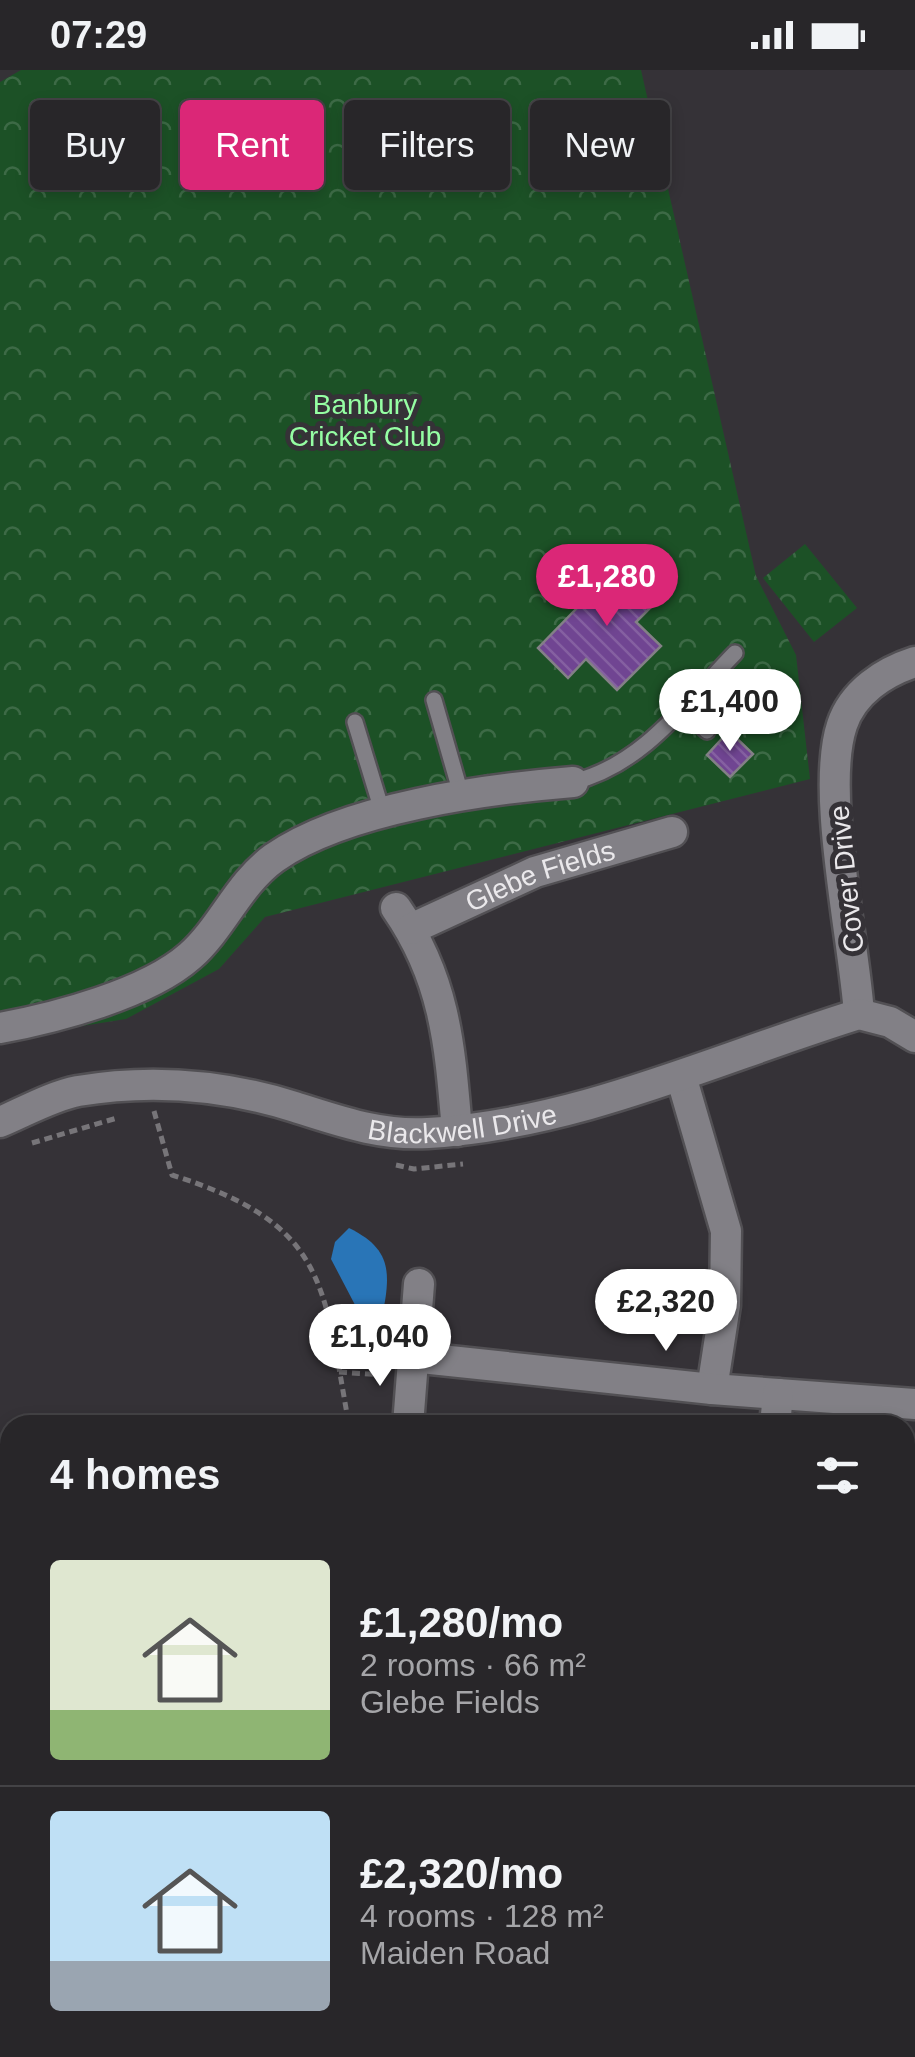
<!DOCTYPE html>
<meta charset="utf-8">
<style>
:root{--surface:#282629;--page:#302e31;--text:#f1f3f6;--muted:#a5a5a8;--line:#444346;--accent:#db2777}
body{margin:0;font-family:Helvetica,sans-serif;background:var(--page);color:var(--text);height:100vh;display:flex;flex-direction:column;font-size:38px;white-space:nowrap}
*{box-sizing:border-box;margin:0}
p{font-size:32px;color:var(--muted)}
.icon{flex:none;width:55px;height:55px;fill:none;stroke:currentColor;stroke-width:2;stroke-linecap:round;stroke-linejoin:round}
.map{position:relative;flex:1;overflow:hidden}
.drawer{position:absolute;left:0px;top:1345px;width:915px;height:642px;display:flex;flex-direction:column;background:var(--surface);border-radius:30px 30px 0 0;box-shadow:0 5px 15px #0003,0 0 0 2px var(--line)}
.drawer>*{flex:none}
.top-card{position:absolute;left:30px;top:30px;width:855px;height:90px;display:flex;gap:20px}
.price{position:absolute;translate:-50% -85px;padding:0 22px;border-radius:35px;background:#fff;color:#222;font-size:32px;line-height:65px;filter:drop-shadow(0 2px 5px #0008)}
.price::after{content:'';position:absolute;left:50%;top:60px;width:30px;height:22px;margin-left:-15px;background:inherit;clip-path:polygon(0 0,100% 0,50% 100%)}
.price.current{background:var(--accent);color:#fff}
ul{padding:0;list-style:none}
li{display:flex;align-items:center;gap:30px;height:250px;padding:0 50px}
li+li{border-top:2px solid var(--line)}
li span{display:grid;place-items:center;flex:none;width:280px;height:200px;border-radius:10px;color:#555}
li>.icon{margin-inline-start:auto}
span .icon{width:120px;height:120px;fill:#fffc;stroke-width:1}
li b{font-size:42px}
h2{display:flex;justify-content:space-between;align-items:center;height:120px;padding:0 50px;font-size:42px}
.chip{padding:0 35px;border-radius:10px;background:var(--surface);box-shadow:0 5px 15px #0003,0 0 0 2px var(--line);font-size:35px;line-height:90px}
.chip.current{background:var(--accent);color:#fff}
.status{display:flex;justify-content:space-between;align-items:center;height:70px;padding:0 50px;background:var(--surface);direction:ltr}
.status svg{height:28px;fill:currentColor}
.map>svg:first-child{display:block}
</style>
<div class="status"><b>07:29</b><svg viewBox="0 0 49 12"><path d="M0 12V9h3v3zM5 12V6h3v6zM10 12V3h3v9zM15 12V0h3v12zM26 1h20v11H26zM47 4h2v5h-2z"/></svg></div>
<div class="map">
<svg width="915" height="1987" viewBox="0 0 915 1987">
<defs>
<pattern id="park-crowns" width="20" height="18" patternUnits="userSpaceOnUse" patternTransform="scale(2.5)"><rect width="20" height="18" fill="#1c5126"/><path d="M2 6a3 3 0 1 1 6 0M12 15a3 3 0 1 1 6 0" fill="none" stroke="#3d6a46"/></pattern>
<pattern id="building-back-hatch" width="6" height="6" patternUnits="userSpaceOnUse" patternTransform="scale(2.5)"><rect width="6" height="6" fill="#704592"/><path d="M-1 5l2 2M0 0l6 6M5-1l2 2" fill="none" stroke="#8560a1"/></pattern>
</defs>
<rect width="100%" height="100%" fill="#353237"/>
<g fill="url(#park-crowns)">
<path d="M21 0H641L756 506 796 585 810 709 265 847 219 899 126 949 0 969V12Z"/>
<path d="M805 474 857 538 814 572 763 508Z"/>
</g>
<path fill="#2975b7" d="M349 1158C392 1179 391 1203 382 1247L365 1254 331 1189 335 1172Z"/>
<g fill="url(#building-back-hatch)" stroke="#838086" stroke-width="2.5">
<path d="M624 490 662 526 636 552 661 576 617 620 586 589 568 608 538 578Z"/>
<path d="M729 661 753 684 730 707 707 685Z"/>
</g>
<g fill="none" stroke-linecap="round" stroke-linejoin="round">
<defs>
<g id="lane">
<path d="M434 630 461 724"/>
<path d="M682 638 707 661"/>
<path d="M355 652 383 744"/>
<path d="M573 712C643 695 687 632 735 583"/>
</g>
<g id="street">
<path d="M396 838C446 910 450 978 457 1061"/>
<path id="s1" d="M411 859 535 802 672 762"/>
<path d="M859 944C854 870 820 720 842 655 853 622 884 602 915 592"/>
<path d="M0 958C55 948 147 924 190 886 222 858 238 814 274 788 345 738 487 719 573 712"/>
<path d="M681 1006 726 1161 725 1235 712 1319"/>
<path id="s2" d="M0 1052C24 1042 52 1026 78 1021 150 1009 225 1015 295 1037 340 1051 380 1066 428 1063 579 1054 717 988 859 944L890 952 915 967"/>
<path d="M412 1287 712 1319 915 1334"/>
<path d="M408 1355 419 1214"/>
<path d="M775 1355 778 1324"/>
<path d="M914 1616H915"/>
<path d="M0 1658 10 1659"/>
<path d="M905 1890 915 1891"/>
<path d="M188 1987 193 1978"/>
<path d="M501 1987 503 1978"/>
</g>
</defs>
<use href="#lane" stroke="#525054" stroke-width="20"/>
<use href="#street" stroke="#525054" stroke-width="35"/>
<g stroke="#777579" stroke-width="5" stroke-dasharray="8 5" stroke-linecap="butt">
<path d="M154 1041 172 1105C327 1154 323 1212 349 1355"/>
<path d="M32 1073 117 1048"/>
<path d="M396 1095 414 1099 463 1094"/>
<path d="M339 1302 383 1305"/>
<path d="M0 1580 10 1582"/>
<path d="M905 1700 915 1702"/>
<path d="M0 1882 10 1889"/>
</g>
<use href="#lane" stroke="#828086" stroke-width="15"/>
<use href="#street" stroke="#828086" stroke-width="30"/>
</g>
<g text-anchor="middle" stroke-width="10" stroke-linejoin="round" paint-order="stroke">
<g font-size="28" fill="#95fea3" stroke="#353237">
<text x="365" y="344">Banbury<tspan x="365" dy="32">Cricket Club</tspan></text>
</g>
<g font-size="28" fill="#eae8eb" stroke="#353237">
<text dy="10" stroke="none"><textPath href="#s1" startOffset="140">Glebe Fields</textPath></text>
<text transform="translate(846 809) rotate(-96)" y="10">Cover Drive</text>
<text dy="10" stroke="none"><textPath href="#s2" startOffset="475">Blackwell Drive</textPath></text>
</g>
</g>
</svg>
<b class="price current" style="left:607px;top:559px">£1,280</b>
<b class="price" style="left:730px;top:684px">£1,400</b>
<b class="price" style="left:666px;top:1284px">£2,320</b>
<b class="price" style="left:380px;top:1319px">£1,040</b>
<div class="top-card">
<a class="chip">Buy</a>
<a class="chip current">Rent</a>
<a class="chip">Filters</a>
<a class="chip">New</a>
</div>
<section class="drawer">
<h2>4 homes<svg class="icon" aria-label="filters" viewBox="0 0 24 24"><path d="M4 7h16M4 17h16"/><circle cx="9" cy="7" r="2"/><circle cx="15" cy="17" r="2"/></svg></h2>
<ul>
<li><span style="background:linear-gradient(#dfe7d0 75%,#8fb573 0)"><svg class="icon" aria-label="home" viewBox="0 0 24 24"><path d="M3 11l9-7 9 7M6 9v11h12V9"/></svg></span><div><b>£1,280/mo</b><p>2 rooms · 66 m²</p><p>Glebe Fields</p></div></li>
<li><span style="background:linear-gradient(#bfe0f5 75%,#9aa5b1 0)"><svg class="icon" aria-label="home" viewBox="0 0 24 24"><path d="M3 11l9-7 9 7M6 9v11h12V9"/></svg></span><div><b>£2,320/mo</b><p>4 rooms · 128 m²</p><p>Maiden Road</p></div></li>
</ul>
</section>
</div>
